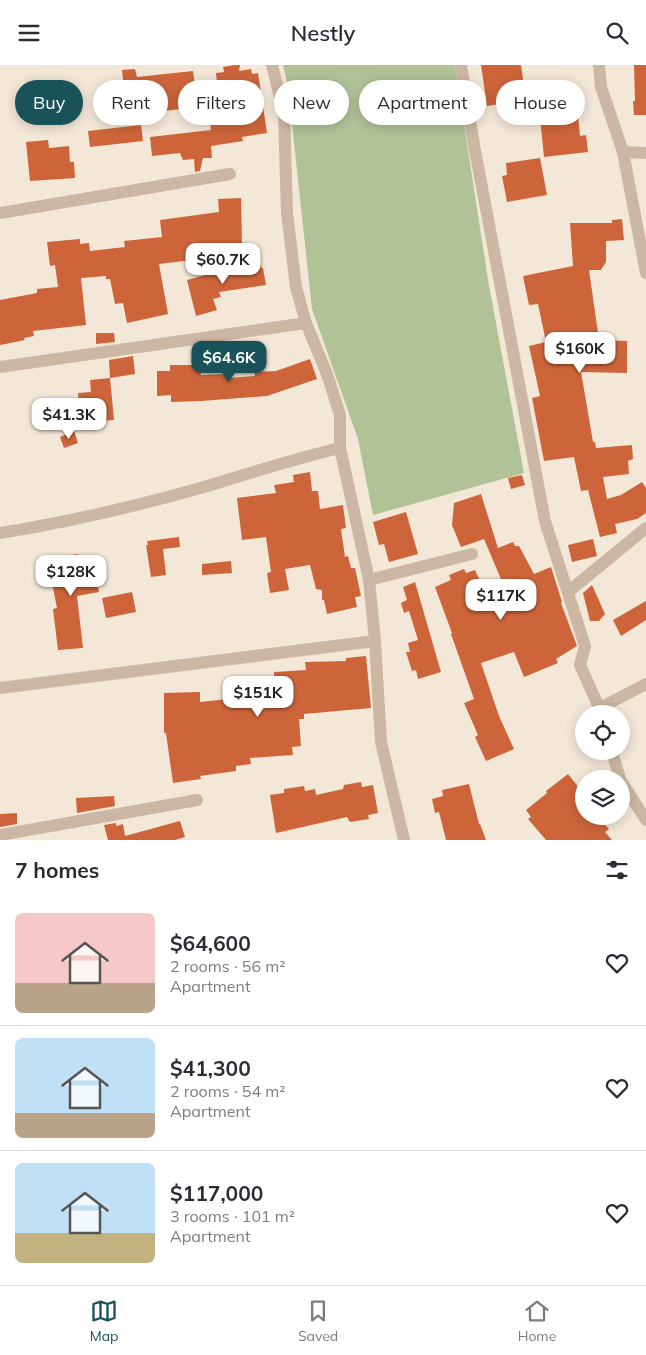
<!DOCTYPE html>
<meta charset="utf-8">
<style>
:root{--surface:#fff;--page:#f2f2f3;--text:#2b2b33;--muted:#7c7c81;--line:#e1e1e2;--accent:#195259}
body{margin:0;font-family:Mulish,sans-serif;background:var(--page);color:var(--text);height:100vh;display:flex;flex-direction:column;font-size:19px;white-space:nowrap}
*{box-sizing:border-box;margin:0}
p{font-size:16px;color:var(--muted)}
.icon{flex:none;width:28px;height:28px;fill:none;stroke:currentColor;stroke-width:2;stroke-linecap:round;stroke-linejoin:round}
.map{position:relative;height:775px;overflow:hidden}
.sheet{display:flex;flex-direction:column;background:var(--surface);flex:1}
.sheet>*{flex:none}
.banner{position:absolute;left:15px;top:15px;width:616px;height:45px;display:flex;gap:10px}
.controls{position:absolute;left:575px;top:640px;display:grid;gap:10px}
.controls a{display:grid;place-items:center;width:55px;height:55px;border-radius:50%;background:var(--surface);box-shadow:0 2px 12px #0003;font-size:25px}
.price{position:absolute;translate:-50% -42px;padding:0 11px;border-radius:10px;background:#fff;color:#222;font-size:16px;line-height:32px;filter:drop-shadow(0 1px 2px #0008)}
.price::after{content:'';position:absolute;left:50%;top:30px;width:15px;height:11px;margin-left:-8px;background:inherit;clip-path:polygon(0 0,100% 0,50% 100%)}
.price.selected{background:var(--accent);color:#fff}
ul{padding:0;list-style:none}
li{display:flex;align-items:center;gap:15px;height:125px;padding:0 15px}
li+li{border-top:1px solid var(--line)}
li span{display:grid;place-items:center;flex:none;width:140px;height:100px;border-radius:8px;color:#555}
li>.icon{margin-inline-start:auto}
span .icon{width:60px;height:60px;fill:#fffc;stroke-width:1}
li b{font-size:21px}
h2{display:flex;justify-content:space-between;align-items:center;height:60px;padding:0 15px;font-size:21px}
.chip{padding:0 18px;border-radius:22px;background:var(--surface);box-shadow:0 2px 12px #0003;font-size:18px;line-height:45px}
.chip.selected{background:var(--accent);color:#fff}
header{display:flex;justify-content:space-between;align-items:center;height:65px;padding:0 15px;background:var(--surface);font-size:22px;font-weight:600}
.tab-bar{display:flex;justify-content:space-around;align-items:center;height:70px;border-top:1px solid var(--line);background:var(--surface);font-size:14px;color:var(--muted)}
.tab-bar a{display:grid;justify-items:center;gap:2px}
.tab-bar .selected{color:var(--accent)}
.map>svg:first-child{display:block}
</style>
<header><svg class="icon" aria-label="menu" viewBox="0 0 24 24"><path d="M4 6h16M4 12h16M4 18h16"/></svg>Nestly<svg class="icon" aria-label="search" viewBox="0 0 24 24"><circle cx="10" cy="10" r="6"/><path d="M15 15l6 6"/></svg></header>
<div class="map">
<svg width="646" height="775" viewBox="0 0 646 775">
<rect width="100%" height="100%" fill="#f3e7d7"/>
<path fill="#b1c297" d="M283 0H455L488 215 524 408 373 450 358 374 312 244 288 22Z"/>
<g fill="#ce653a">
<path d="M234 0H240L239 6 251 4 252 9 258 8 267 68 242 72 243 76 211 81 212 93H203L200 106 195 107 194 94 183 95 180 88 152 91 150 72 211 65 208 42 207 41 147 48 144 21 124 24 122 5 135 4 137 12 193 6 195 20 217 18 216 8 224 7 223 2Z"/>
<path d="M481 0H521L526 35 487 41Z"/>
<path d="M634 0H646V50H634L633 36H635Z"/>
<path d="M577 39 580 71 586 70 588 87 544 92 539 43Z"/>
<path d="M141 60 143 76 90 82 88 66Z"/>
<path d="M48 75 49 83 69 81 70 97H74L75 113 30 116 26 77Z"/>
<path d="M540 93 547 130 507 137 502 111 507 110 506 98Z"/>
<path d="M241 133 242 178 207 179 209 193 159 199 168 249 127 258 123 238 115 239 110 214H106V211L81 213 86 260 33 266 34 271 24 273 25 275 0 280V235L37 228V224L58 222 55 200 50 201 47 177 80 174V179L89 178 90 186 125 182 124 176 162 172 160 155 219 147 218 134Z"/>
<path d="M622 154 624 175 606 176V197L601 205H589L599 275 627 276V308L581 307 593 377H595L596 383 632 380 633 394 628 396 629 409 603 412 607 434 621 430 642 417 646 423V448L637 454 615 459 617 468 600 472 588 425 581 426 574 392 544 396 532 333 540 331 529 281 546 277 538 239 529 240 523 211 573 201 570 158H612V155Z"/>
<path d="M260 197 261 203H263L266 220 219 227 221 232 213 234 217 245 196 251 187 215 246 199Z"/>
<path d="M96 268H114L115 277 96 279Z"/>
<path d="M133 291 135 309 110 313 109 295Z"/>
<path d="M310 294 317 314 267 331 201 336 171 337V330L157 331V306H170V300H201V310L227 309V313L255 311 254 307 276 306Z"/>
<path d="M110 313 114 355 80 358 78 328 91 327 90 315Z"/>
<path d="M74 366 78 378 64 383 60 372Z"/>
<path d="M310 407 312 426H318L320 444 343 440 346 463 341 464 345 492 348 491 351 503H355L361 531 355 532 357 542 327 549 324 535H322V525L316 524 310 500 285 504 289 525 270 528 267 508 271 507 266 472 242 475 237 433 276 428 274 420 294 417 293 410Z"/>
<path d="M522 410 525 420 511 424 508 413Z"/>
<path d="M481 429 498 483 513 477 515 481H519L534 509 551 502 562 537 561 538 577 581 556 594 558 598 524 612 514 587 481 598 499 651 514 684 486 696 475 672 478 670 464 638 474 634 451 569 452 568 435 522 451 515 449 510 464 504 466 508 475 505 488 534 506 526 484 474 461 482 452 460 454 438Z"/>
<path d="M406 447 418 489 389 497 384 479 379 480 373 457Z"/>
<path d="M179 472 180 482 163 484 166 510 151 512 146 480H148L147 476Z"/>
<path d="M593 474 597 491 572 497 568 480Z"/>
<path d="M78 489 79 495 93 493 99 527 77 531 83 583 58 585 53 544 57 543 49 503 57 502 56 493Z"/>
<path d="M231 496 232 508 202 510V499Z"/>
<path d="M415 517 441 607 418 614 416 605 412 606 406 587H410L408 578 418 575 409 546 404 548 401 538 407 535 403 522Z"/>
<path d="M592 520 605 549 599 556H590L583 528Z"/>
<path d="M132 527 136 547 106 553 102 533Z"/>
<path d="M646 536V555L621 571 613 555Z"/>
<path d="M366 591 371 643 304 649V654H299L301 681 292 682 293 690 250 693 251 699 236 701V706L200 711 201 714 173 718 166 668H164V628L200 627V637L266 630 265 614 274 613V607L306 605 305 597 346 596V593Z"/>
<path d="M568 709 584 729V751H598L609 764 605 767 612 775H546L528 754 531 752 526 745 547 728 546 726Z"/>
<path d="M361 717 362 722 373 720 378 748 368 750 369 754 350 757 347 752 276 768 270 730 284 728V724L304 721 305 726 315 724 316 730 343 724 344 720Z"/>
<path d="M469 719 479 759H480L486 775H446L439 747 435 748 432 734 443 731 442 725Z"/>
<path d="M114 731 115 741 77 748 76 733Z"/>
<path d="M17 748V759L0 762V749Z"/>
<path d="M180 756 185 772 175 775H108L104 760 116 758V761L123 759 125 771Z"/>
</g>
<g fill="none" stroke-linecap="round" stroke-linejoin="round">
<g stroke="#cbb7a3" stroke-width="12">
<path d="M272 0 284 48 287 148 296 222 306 258 327 309 340 350V383"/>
<path d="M461 0 474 80 545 456 585 581 580 600 602 649"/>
<path d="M599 0 601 22 623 87 646 208"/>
<path d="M623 87 646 88"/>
<path d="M0 148 230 109"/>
<path d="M0 302 306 258"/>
<path d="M0 468C69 457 137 441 204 422 249 408 294 394 340 383L369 515 375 576 381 677 404 775"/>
<path d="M369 515 472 489"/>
<path d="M568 527 646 463"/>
<path d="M0 623 375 576"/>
<path d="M600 643 646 619"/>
<path d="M612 686 620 714"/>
<path d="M621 716 646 755"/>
<path d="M0 770 197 735"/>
</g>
</g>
</svg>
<div class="controls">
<a><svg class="icon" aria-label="locate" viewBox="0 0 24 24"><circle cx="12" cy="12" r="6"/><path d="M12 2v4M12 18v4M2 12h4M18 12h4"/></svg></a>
<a><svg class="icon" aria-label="layers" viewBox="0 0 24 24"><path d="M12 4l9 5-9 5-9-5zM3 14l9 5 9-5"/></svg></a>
</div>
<b class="price" style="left:223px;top:220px">$60.7K</b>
<b class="price" style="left:580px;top:309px">$160K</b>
<b class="price selected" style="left:229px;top:318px">$64.6K</b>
<b class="price" style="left:69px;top:375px">$41.3K</b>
<b class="price" style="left:71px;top:532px">$128K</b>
<b class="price" style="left:501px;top:556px">$117K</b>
<b class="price" style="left:258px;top:653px">$151K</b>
<div class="banner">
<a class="chip selected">Buy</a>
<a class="chip">Rent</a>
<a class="chip">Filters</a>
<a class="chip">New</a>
<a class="chip">Apartment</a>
<a class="chip">House</a>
</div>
</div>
<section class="sheet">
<h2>7 homes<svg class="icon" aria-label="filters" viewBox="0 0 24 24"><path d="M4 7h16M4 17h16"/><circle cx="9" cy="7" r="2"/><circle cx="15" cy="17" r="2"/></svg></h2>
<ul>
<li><span style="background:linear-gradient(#f6c9c9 70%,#b9a48a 0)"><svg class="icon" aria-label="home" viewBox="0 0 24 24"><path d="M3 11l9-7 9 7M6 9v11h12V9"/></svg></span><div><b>$64,600</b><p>2 rooms · 56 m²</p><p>Apartment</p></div><svg class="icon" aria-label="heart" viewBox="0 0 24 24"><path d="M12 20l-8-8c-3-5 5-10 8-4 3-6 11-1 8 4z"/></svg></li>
<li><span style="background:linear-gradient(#bfe0f5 75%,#b9a48a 0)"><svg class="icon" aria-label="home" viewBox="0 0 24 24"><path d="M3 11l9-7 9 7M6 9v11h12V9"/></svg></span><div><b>$41,300</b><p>2 rooms · 54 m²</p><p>Apartment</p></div><svg class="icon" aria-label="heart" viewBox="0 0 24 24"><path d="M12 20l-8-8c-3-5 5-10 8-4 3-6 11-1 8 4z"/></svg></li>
<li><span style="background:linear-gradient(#bfe0f5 70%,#c2b280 0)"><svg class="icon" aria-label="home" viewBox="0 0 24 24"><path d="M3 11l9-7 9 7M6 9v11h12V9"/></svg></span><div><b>$117,000</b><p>3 rooms · 101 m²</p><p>Apartment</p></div><svg class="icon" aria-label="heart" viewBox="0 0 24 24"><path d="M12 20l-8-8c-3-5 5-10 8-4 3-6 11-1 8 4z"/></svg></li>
</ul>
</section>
<nav class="tab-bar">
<a class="selected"><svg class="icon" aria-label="map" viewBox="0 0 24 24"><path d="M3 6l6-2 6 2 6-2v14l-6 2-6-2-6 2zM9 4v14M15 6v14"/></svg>Map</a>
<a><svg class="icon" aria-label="saved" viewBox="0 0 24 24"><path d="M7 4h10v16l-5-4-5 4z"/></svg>Saved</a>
<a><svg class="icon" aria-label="home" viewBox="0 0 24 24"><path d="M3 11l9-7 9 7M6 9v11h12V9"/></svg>Home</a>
</nav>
